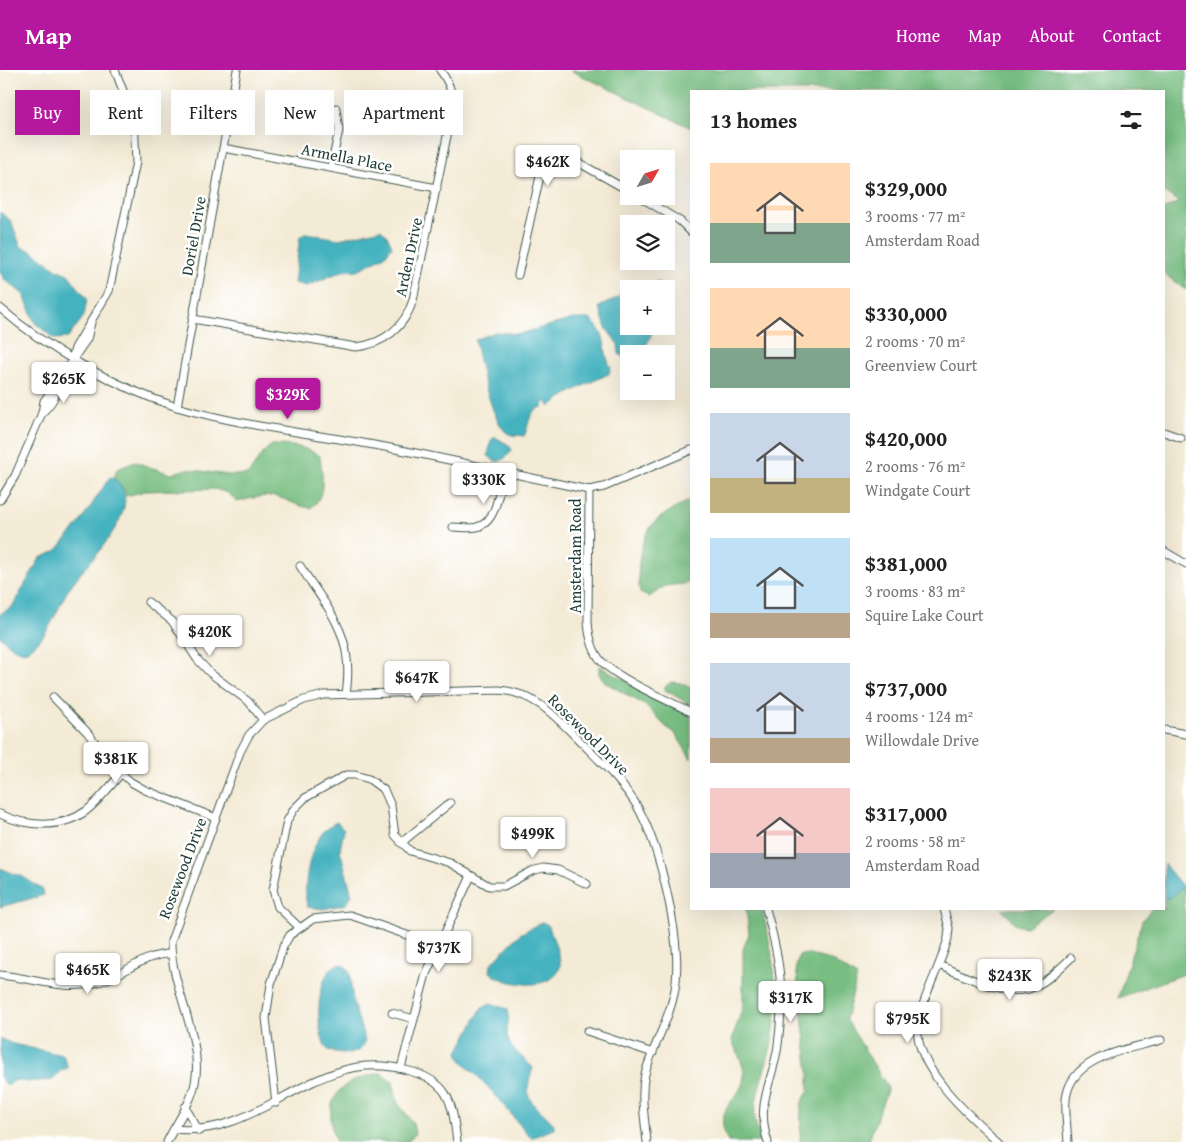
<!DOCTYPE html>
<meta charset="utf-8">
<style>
:root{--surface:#fff;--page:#f6f6f6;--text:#222;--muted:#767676;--accent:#b5179e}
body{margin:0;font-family:"Gentium Book Plus",serif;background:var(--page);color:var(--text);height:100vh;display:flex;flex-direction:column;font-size:19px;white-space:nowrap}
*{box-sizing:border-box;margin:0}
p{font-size:16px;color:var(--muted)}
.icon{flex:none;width:28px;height:28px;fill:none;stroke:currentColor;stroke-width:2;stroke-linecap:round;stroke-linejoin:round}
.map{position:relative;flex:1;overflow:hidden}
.sheet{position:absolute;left:690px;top:20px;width:475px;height:820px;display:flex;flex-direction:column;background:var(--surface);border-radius:0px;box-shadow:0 5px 20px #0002}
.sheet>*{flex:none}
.banner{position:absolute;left:15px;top:20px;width:475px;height:45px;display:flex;gap:10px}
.needle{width:32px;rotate:51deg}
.fabs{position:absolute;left:620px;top:80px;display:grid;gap:10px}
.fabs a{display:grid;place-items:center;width:55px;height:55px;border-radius:0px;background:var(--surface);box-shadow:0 5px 20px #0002;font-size:25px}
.price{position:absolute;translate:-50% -42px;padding:0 11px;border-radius:5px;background:#fff;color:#222;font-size:16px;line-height:32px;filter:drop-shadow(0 1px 2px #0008)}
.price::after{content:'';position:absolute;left:50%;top:30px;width:15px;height:11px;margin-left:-8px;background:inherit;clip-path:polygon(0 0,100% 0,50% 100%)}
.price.selected{background:var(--accent);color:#fff}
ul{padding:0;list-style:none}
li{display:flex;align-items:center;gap:15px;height:125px;padding:0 20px}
li span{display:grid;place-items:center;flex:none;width:140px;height:100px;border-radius:0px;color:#555}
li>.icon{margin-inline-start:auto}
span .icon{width:60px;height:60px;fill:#fffc;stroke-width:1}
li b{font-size:21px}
h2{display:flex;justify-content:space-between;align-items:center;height:60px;padding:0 20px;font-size:21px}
.pill{padding:0 18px;border-radius:0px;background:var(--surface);box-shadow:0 5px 20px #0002;font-size:18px;line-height:45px}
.pill.selected{background:var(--accent);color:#fff}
header{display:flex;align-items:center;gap:30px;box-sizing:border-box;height:70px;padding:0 25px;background:var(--accent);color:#fff}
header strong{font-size:24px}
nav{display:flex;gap:28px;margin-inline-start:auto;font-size:18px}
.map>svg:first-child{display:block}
</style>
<header>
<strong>Map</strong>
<nav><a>Home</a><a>Map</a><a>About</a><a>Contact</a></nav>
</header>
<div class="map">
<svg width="1186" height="1072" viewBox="0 0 1186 1072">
<rect width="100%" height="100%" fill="#fff"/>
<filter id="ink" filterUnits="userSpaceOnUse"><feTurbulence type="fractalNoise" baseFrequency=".02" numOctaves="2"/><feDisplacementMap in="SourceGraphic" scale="10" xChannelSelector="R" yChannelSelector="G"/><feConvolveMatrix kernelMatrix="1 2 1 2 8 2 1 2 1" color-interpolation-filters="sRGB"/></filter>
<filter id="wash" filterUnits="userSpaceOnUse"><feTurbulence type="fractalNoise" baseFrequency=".0096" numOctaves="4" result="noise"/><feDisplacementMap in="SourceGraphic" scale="20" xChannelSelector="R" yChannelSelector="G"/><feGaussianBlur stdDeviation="1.12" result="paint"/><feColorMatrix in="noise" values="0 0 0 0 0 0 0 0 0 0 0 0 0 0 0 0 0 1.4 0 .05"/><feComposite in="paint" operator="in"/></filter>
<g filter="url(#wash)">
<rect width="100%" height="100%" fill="#f4ebd6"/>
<g fill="#78be82" stroke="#4c7e5b">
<path d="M570 0H1186V220L1164 204V139L1180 132 1164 122V21H691V58Z"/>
<path d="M272 375C290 375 305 376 320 386 322 405 327 425 311 438 296 436 289 430 277 427 264 424 249 429 237 432L228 423 215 419 145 421 126 426 125 421 114 408 117 399 135 392 171 404 187 399 228 405H247C257 395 260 382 272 375Z"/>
<path d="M691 429V513L665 516 649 527 640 523C636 501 639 468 655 452 665 442 680 437 691 429Z"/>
<path d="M599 596 691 646V689L675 663 665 656 645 635 606 613 599 604Z"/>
<path d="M671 612 681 613 691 618V635L665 620V617Z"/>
<path d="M1184 815 1186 903 1118 928 1142 851 1151 839H1164V829L1172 827Z"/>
<path d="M746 839H762C773 883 780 922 773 968 769 990 752 1031 755 1050 756 1057 760 1065 762 1072H728C710 1034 744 1032 744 1004 744 994 735 979 732 970L743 936V879L749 864Z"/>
<path d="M1002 839H1053L1026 857 1016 855Z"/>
<path d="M809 884 832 891 857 907 846 949 888 1018 868 1072H800L801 1034 809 1020V1003L796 897 799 885Z"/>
<path d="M381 1003 393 1012 398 1033 413 1053 415 1064 409 1071 402 1072H336C321 1029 339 1009 381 1003Z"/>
</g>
<g fill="#44b2bf" stroke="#32787a">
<path d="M0 142 11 151 21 177 32 181 58 200 68 204 87 229 84 246 68 268 54 269 35 253 24 225 4 209 0 202Z"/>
<path d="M381 159 387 165 392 176 385 186 358 200 342 201 307 216 294 213 300 167 306 163 339 169Z"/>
<path d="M659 212 662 219H629V256H654C649 271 646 284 629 284V287L626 289 619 284 618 274 606 258 599 237 617 228 626 218 637 219 642 215Z"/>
<path d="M573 249H590C610 267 601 278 611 298L609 304C595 310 558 327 550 337L545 330 543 337C528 339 530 355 524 366 520 365 512 366 509 364 492 357 478 288 475 270L495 262 519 264Z"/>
<path d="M495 367 509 375 512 380C505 390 497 397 488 385L491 370Z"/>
<path d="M110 407C115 408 116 410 119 414 143 441 86 494 70 517 56 539 49 570 24 582L13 578 0 566V544L12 537 40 488 56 481 79 454Z"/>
<path d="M337 752 344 759 340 780 352 825 346 834 324 839 307 837C302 812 311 761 337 752Z"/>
<path d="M1164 794 1183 817 1172 827 1164 829Z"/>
<path d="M0 798 25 808 43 820 44 825 0 837Z"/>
<path d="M542 852 548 855C551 863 562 890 560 897 553 922 505 916 490 902L491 894 520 864Z"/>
<path d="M341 894 347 898 350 904 353 932 365 971 360 980 349 984 329 981C313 967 315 895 341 894Z"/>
<path d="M491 934 508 939C510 947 507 954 507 963 508 980 523 986 533 998 521 1033 532 1030 554 1054V1059L531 1068 488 1017 461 990 458 982 482 937Z"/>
<path d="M1 969 13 974 63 985 68 998 61 1000 52 1010 27 1012 16 1010 6 1015 0 1006Z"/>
</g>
</g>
<g filter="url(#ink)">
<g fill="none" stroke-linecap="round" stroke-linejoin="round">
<defs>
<g id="minor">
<path d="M223 78 437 118"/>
<path d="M331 97 339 60 336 38"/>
<path d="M638 126 680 151 691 162"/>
<path d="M518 205 540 106 554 92 574 90 629 121"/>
<path d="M0 238C47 279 117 318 177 337 245 357 316 364 385 377 454 390 521 406 589 420L604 417 691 380"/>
<path d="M193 249 356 277C384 274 405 257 413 230L451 47C454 28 452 16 440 0"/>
<path d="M72 289 75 278 109 221 136 92 134 49 115 0"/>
<path d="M177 337 237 0"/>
<path d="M42 343C52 333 57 326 57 312"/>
<path d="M1164 362 1181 368"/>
<path d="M589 420 588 552C589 566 592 581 602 592 620 610 667 630 691 642"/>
<path d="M0 430 15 406 42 343 44 331 87 269 91 253"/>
<path d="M453 457C461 457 470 459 477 457 498 452 499 418 503 401"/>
<path d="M1164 481 1186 494"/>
<path d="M300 496C330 542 355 566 346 624"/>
<path d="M148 532 172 551 197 589 210 603 249 632 263 650"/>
<path d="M53 627 87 662 114 697 131 712 145 720 216 748"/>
<path d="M1164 660 1186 664"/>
<path d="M0 744C27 757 61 759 86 741 99 731 110 716 121 704"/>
<path d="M401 773 450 733"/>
<path d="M766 839C780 889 785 922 778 975 773 1013 755 1033 768 1072"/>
<path d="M944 839 949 858 948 868C941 895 926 920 919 948 907 992 969 1046 999 1072"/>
<path d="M299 857 278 837 273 820 287 751 294 739 305 728 346 705H355L369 709 384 720 391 736 395 765 410 781 450 793 489 816H504L532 801 543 798 558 800 587 814"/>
<path d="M939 895C963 905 1006 928 1031 918 1047 912 1059 899 1071 888"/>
<path d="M0 905C34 908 65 922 99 912 124 905 144 884 170 884"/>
<path d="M392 943 414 949"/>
<path d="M587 961 653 983"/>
<path d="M401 998 426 904 471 806"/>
<path d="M276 1033 266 948 271 914 283 877 290 865 313 849 350 845 438 876"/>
<path d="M185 1037 199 1061"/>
<path d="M174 1059C263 1069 315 975 406 1000 450 1011 452 1031 457 1072"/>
<path d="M167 1072C176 1053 191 1034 195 1013 204 969 170 916 171 871L240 682 249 665 263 650 304 630 324 625 499 620C537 622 560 652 585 676 604 695 623 713 637 736 660 776 683 873 675 919 670 949 653 975 645 1004 640 1026 645 1050 647 1072"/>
<path d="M1068 1072C1067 1058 1065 1043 1066 1029 1071 985 1128 980 1161 970"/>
</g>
</defs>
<use href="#minor" stroke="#3f574c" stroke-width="9"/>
<use href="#minor" stroke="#fff" stroke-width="7"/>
</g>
</g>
<g text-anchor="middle" stroke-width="5" stroke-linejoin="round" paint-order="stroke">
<g font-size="16" fill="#1f3d34" stroke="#fff">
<text transform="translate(347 87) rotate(11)" y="6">Armella Place</text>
<text transform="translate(193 166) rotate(-80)" y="6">Doriel Drive</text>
<text transform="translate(408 187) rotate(-78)" y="6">Arden Drive</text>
<text transform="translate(575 486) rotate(-90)" y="6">Amsterdam Road</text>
<text transform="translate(589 664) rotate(45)" y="6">Rosewood Drive</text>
<text transform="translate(182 798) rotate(-69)" y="6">Rosewood Drive</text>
</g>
</g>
</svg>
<div class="fabs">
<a><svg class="needle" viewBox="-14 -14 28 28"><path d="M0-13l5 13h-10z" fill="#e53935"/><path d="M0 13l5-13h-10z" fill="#767676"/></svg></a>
<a><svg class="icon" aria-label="layers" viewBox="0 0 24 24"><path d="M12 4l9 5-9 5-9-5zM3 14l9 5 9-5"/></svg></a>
<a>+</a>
<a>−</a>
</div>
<b class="price" style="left:548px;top:117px">$462K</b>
<b class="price" style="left:64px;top:334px">$265K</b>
<b class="price selected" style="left:288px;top:350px">$329K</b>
<b class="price" style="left:484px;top:435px">$330K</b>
<b class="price" style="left:210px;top:587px">$420K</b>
<b class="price" style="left:417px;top:633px">$647K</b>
<b class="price" style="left:116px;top:714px">$381K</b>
<b class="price" style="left:533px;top:789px">$499K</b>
<b class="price" style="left:439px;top:903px">$737K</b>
<b class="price" style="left:88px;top:925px">$465K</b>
<b class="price" style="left:1010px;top:931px">$243K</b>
<b class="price" style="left:791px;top:953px">$317K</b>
<b class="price" style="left:908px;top:974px">$795K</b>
<div class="banner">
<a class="pill selected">Buy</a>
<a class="pill">Rent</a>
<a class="pill">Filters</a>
<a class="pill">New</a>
<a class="pill">Apartment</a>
</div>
<section class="sheet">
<h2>13 homes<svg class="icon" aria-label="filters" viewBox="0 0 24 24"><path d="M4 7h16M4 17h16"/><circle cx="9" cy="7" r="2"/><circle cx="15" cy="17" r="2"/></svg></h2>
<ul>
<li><span style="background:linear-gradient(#ffd9b3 60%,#7fa58c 0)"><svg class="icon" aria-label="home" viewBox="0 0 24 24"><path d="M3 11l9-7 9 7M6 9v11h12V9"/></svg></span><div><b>$329,000</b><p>3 rooms · 77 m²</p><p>Amsterdam Road</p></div></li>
<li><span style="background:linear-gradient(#ffd9b3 60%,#7fa58c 0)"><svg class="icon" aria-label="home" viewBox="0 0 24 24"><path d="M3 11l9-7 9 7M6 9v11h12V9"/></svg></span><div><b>$330,000</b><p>2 rooms · 70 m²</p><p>Greenview Court</p></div></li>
<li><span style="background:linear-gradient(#c9d6e8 65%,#c2b280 0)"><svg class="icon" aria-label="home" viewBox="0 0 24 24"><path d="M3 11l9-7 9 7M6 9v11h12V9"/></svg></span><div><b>$420,000</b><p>2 rooms · 76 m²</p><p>Windgate Court</p></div></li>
<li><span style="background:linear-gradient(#bfe0f5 75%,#b9a48a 0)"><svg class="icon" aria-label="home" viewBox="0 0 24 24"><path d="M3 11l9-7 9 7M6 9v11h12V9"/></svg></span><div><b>$381,000</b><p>3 rooms · 83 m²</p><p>Squire Lake Court</p></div></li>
<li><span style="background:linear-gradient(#c9d6e8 75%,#b9a48a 0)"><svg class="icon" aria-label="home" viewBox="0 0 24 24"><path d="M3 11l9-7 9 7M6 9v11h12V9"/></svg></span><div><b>$737,000</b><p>4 rooms · 124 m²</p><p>Willowdale Drive</p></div></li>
<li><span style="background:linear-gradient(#f6c9c9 65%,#9aa5b1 0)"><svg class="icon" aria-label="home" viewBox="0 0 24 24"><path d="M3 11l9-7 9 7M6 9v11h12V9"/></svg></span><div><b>$317,000</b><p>2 rooms · 58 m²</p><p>Amsterdam Road</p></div></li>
</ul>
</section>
</div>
